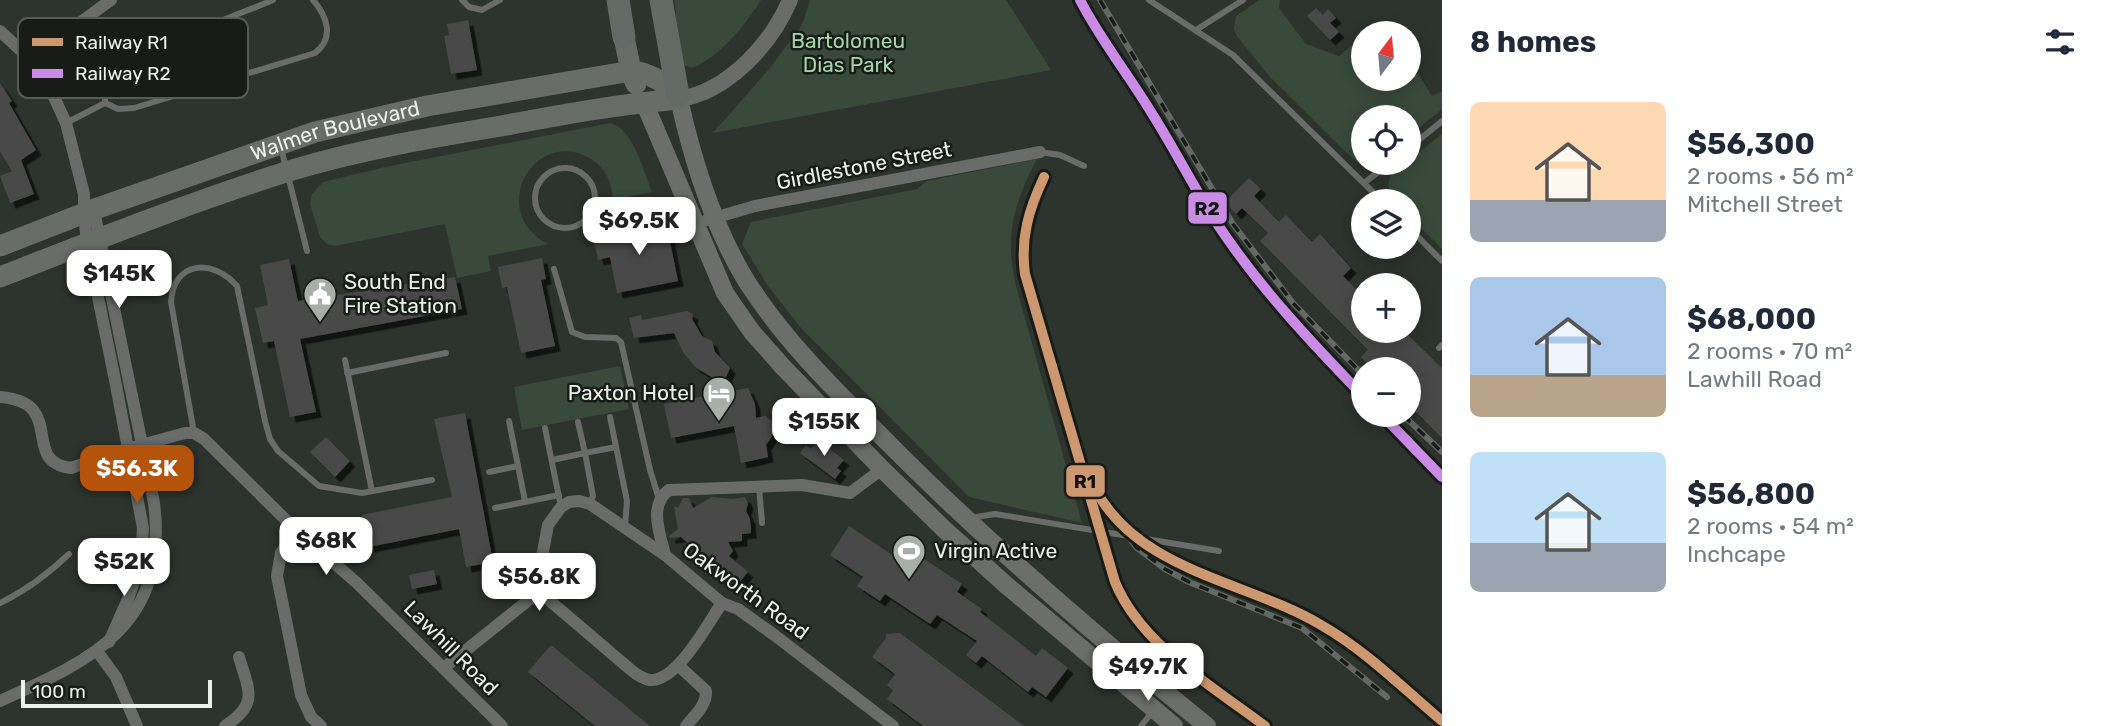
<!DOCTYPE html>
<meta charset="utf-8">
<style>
:root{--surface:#fff;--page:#f6f6f7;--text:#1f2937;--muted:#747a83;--accent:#b45309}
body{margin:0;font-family:Rubik,sans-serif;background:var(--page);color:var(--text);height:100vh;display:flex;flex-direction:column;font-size:26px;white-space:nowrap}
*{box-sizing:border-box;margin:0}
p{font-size:23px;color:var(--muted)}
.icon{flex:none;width:38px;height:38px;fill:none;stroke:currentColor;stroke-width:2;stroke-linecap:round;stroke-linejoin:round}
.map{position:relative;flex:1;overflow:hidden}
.side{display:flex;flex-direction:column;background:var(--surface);width:665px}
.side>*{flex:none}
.needle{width:46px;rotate:16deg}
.tools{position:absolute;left:1351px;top:21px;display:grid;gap:14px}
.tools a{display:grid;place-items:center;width:70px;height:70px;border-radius:50%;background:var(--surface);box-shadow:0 4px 18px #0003;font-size:35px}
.scale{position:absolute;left:21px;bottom:18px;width:191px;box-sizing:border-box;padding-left:7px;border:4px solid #eaf1ea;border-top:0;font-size:19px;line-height:24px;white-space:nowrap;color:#eaf1ea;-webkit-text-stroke:5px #171c17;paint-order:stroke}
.price{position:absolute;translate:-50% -60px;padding:0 16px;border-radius:14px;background:#fff;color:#222;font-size:23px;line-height:46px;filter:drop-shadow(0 2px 4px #0008)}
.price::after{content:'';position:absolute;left:50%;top:42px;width:21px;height:16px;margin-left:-10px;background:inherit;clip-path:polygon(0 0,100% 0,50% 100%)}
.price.current{background:var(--accent);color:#fff}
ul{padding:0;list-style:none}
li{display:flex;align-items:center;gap:21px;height:175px;padding:0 28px}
li span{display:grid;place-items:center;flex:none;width:196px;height:140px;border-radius:10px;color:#555}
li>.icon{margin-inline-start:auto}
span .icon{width:84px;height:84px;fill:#fffc;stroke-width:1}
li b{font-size:30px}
h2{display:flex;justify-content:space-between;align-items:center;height:84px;padding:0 28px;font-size:30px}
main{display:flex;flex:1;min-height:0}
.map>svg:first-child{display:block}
</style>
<main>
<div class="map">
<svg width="1442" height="726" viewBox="0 0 1442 726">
<defs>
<filter id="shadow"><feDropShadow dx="5.5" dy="5.5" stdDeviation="0" flood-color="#0009"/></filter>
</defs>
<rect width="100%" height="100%" fill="#2d332d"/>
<g fill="#394a3a">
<path d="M675 0H761C745 25 720 57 692 68L683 65 678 56Z"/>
<path d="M810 0H1006L1051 70 713 133 770 68 802 25Z"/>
<path d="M1259 0H1280L1279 8 1306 44 1339 56 1363 36V79H1409V58L1432 96 1442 91V109L1409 136V117H1363V163H1373L1365 166 1356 162 1269 76 1237 36 1234 29 1236 16Z"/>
<path d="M610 123C633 128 644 172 652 192L613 200C612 183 606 168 591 159 536 125 485 211 548 244L488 256 491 271 457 278 445 224 335 246 327 244 320 237 310 204 312 194 323 182 385 167Z"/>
<path d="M1442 134V249L1409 216V201H1394L1388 185C1389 175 1398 165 1409 163V160Z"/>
<path d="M1037 159C1014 203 1004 236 1016 286L1082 523 969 497 801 328 768 286 742 244 751 222 917 189 927 181Z"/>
<path d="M620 366 629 409 522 430 514 387Z"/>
</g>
<g fill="#494a48" filter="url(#shadow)">
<path d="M1316 8 1323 15 1328 9 1336 18 1330 23 1339 32 1330 40 1307 16Z"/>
<path d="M468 20 477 70 451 74 444 36 449 35 447 24Z"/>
<path d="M0 83 12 101 9 103 36 150 21 160 34 194 10 203 0 176 12 171 0 152Z"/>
<path d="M1249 178 1261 189 1254 196 1279 222 1286 215 1312 242 1320 234 1351 268 1343 276 1363 296V331H1404L1442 368V438L1409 405V369H1373L1361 357 1368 350 1260 241 1268 233 1242 208 1236 214 1225 202Z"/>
<path d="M666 222 678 281 617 293 610 257 598 260 593 237Z"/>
<path d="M542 258 546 279 541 280 555 346 521 353 507 287 502 288 498 267Z"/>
<path d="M289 259 298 301 455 277 462 309 300 339 316 412 290 417 274 341 263 343 255 308 268 305 260 265Z"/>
<path d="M687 311 693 314 692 319 702 336 712 341 715 352 730 368 723 384 695 367 683 352 674 333 634 338 629 318 641 315 642 320Z"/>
<path d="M748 388 755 404 756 418 765 416 779 426 766 445 768 457 741 463 734 426 671 438 664 404Z"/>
<path d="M465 413 493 562 466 567 459 529 369 547 362 515 452 497 434 419Z"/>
<path d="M326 437 350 461 335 477 310 452Z"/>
<path d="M818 440 844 460 837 468 841 471 835 479 800 453 806 445 811 449Z"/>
<path d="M712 497 733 499 745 497 748 504 746 511 750 519 751 533 742 534V541L728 542 733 551 729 556 748 572 736 586 681 537 670 538 669 536 678 529 674 506 678 508 683 498H689L693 508Z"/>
<path d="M849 526 892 555 900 543 962 584 957 592 982 609 980 612 1036 656 1042 648 1068 668 1046 697 1032 687 1028 692 982 656 976 663 966 655 977 641 937 615 930 624 885 594 880 601 857 586 863 577 830 555Z"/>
<path d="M434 570 437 584 412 589 409 575Z"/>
<path d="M900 633 1024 726H923L887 699 893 690 887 685 895 674 872 657 886 638V634Z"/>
<path d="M551 645 650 726H595L528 672Z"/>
</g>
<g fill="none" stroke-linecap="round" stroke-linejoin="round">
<g stroke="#696c69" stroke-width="6">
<path d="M462 0 469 7 482 10 500 0"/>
<path d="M1149 0 1233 55 1382 201"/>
<path d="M1196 30 1243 0"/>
<path d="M105 103 118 109 134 108 315 53C335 38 327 16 313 0"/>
<path d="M105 103C105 96 105 89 110 83 131 52 236 16 273 0"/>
<path d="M66 123 105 103"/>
<path d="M281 148 307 251"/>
<path d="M1409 148 1442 121"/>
<path d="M1040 152 1060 155 1084 166"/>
<circle cx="565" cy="198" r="30"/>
<path d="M1364 183 1390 163"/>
<path d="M583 223 685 201"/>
<path d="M1409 228 1442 261"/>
<path d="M554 269 572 332 585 337 616 338 621 342 650 470 659 499"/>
<path d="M1439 348 1442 345"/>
<path d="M345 360 372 491"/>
<path d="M347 373 446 353"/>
<path d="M610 417 627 501 625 527"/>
<path d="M509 421 525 501"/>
<path d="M545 428 561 507"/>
<path d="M194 433 171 302C173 261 213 258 237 286L265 421 270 439 278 451 319 486 362 493 432 480"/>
<path d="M552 460 585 453 578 422"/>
<path d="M489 472 518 466"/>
<path d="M759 486 762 523"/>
<path d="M590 504 593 496 585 453 616 447"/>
<path d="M495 508 559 495"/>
<path d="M970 518 995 514 1219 551"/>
<path d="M0 603C27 590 47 575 69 554"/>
<path d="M1141 726 1153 711"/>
</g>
<g stroke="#696c69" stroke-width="12">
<path d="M0 31 30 59 48 84 66 123 84 194V214L87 243 116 385 143 528 141 561 128 599 109 642"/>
<path d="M30 59 111 0"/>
<path d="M707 220 755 206 1040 152"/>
<path d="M0 397C68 402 19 462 71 468L127 449 185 433H194L204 439 296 530 357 583 502 726"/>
<path d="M296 530 281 553 277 576 301 695 311 717 321 726"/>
<path d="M665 555C660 534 648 505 669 490L802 485 850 493 882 469"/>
<path d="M536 589 631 670C637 675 643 679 650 680 677 682 708 623 722 603"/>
<path d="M97 651 116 677 137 726"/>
<path d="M679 666 706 691C707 705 695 715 686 726"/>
<path d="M445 667 530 599 536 589 548 525 561 507 569 502 579 501 590 504 665 555 722 603 738 609 773 634 893 726"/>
<path d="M0 701C95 659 169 624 154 503L93 206"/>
<path d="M225 726C259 704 249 691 239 657"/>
</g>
<path stroke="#696c69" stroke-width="16" d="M679 99C728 92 771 44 790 0"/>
<g stroke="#6b6e6b" stroke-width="18">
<path d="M679 99C693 162 713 227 747 282 786 343 839 394 890 445 990 545 1097 637 1207 726"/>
<path d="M644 102 725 293 752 332 783 367 882 469 945 530 1005 584 1174 726"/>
</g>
<g stroke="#686d68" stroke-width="21">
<path d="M624 37 631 71 636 84"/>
<path id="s1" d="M0 246 95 209 315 132 427 106 631 71C645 71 673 85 679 99 619 104 560 115 501 126 429 138 358 150 289 171 191 202 95 240 0 277"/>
</g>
<g stroke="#646a65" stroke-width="23">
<path d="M618 0 624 37"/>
<path d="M661 0 678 95"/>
</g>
<defs>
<g id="rail">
<path d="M1080 0C1100 39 1128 74 1151 112 1174 148 1193 186 1216 222 1258 286 1310 341 1363 396"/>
<path d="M1100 0 1233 224 1293 303 1363 375"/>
<path d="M1382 415 1442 477"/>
<path d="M1403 415 1442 452"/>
<path d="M1109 511 1136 547 1165 569 1189 582 1302 628 1387 697"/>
</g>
</defs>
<use href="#rail" stroke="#646965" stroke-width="6"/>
<use href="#rail" stroke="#171c17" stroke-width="3.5" stroke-dasharray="10" stroke-linecap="butt"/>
<defs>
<g id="rail-1">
<path d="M1044 177C1029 209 1020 238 1025 274L1115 582C1141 645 1212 686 1265 726"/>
<path d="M1094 487C1138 572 1245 580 1321 625 1365 650 1403 688 1442 721"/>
</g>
<g id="rail-2">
<path d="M1080 0C1100 39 1128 74 1151 112 1174 148 1193 186 1216 222 1258 286 1310 341 1363 396"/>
<path d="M1382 415 1442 477"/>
</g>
</defs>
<use href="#rail-1" stroke="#171c17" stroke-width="16"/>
<use href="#rail-2" stroke="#171c17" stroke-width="16"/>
<use href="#rail-1" stroke="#cd976f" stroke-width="10"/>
<use href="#rail-2" stroke="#ca8be6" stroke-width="10"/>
</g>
<defs>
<symbol id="civic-pin" viewBox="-11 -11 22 30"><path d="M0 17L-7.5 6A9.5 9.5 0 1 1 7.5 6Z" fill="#a8aea8" stroke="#171c17"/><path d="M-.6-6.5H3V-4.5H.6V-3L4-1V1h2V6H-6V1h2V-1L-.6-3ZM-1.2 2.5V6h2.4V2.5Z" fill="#fff"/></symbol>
<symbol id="hotel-pin" viewBox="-11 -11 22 30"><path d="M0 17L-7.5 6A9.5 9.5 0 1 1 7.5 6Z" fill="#a8aea8" stroke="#171c17"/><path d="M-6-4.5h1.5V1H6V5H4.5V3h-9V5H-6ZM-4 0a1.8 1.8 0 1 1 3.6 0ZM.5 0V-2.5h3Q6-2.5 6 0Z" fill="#fff"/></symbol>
<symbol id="stadium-pin" viewBox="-11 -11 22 30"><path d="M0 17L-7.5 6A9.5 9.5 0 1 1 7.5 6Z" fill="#a8aea8" stroke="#171c17"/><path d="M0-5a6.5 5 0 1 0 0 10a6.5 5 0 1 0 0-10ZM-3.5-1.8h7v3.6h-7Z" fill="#fff"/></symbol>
</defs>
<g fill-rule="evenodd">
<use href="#civic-pin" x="301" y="275" width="38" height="52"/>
<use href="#hotel-pin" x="700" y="374" width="38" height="52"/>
<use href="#stadium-pin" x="890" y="532" width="38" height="52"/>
</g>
<g text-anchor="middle" stroke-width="5" stroke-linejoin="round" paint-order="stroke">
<g font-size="21" fill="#a3d6a7" stroke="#171c17">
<text x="848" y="48">Bartolomeu<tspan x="848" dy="24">Dias Park</tspan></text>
</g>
<g font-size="21" fill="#eaf1ea" stroke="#171c17">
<text dy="7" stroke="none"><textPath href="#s1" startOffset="355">Walmer Boulevard</textPath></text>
<text transform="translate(864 166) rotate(-11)" y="7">Girdlestone Street</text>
<text transform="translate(746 591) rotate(36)" y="7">Oakworth Road</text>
<text transform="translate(451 648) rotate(45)" y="7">Lawhill Road</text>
</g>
<g font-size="21" fill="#eaf1ea" stroke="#171c17" text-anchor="start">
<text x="344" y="289">South End<tspan x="344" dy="24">Fire Station</tspan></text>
<text x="694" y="400" text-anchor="end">Paxton Hotel</text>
<text x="934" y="558">Virgin Active</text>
</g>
</g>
<rect x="18" y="18" width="230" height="80" rx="10" fill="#171c17" stroke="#565c56" stroke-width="2"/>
<rect x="32" y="38" width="31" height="8" fill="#cd976f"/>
<rect x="32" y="69" width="31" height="9" fill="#ca8be6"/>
<g font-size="19" fill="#eaf1ea">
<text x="75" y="49">Railway R1</text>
<text x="75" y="80">Railway R2</text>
</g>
<g stroke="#171c17" stroke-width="2.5">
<rect x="1187" y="191" width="41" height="34" rx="7" fill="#ca8be6"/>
<rect x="1065" y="464" width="41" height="34" rx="7" fill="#cd976f"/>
</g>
<g font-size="19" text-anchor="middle" font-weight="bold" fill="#111">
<text x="1207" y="215">R2</text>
<text x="1085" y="488">R1</text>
</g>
</svg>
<div class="tools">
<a><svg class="needle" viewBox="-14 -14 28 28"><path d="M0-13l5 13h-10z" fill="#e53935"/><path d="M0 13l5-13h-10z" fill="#747a83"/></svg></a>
<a><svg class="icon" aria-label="locate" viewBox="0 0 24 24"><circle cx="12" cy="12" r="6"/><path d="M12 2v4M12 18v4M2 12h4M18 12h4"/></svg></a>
<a><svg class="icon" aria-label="layers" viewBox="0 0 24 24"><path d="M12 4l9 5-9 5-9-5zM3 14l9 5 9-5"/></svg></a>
<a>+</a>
<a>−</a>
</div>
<div class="scale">100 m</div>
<b class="price" style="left:639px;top:257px">$69.5K</b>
<b class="price" style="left:119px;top:310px">$145K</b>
<b class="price" style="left:824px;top:458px">$155K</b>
<b class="price current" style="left:137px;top:505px">$56.3K</b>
<b class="price" style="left:326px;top:577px">$68K</b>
<b class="price" style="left:124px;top:598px">$52K</b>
<b class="price" style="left:539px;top:613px">$56.8K</b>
<b class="price" style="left:1148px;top:703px">$49.7K</b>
</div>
<section class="side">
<h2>8 homes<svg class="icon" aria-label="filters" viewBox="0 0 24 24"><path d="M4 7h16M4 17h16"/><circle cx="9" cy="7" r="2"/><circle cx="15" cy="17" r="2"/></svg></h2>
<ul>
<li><span style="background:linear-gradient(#ffd9b3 70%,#9aa5b1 0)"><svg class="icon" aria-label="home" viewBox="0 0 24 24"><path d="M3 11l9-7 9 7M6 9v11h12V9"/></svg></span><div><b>$56,300</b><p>2 rooms · 56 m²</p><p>Mitchell Street</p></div></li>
<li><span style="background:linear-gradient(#a9c7e8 70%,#b9a48a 0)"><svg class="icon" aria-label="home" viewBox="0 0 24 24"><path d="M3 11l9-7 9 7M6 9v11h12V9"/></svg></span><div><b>$68,000</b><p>2 rooms · 70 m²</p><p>Lawhill Road</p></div></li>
<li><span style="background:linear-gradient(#bfe0f5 65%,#9aa5b1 0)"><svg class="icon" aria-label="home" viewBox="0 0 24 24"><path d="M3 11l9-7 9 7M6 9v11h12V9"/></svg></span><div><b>$56,800</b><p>2 rooms · 54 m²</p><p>Inchcape</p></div></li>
</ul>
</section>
</main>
